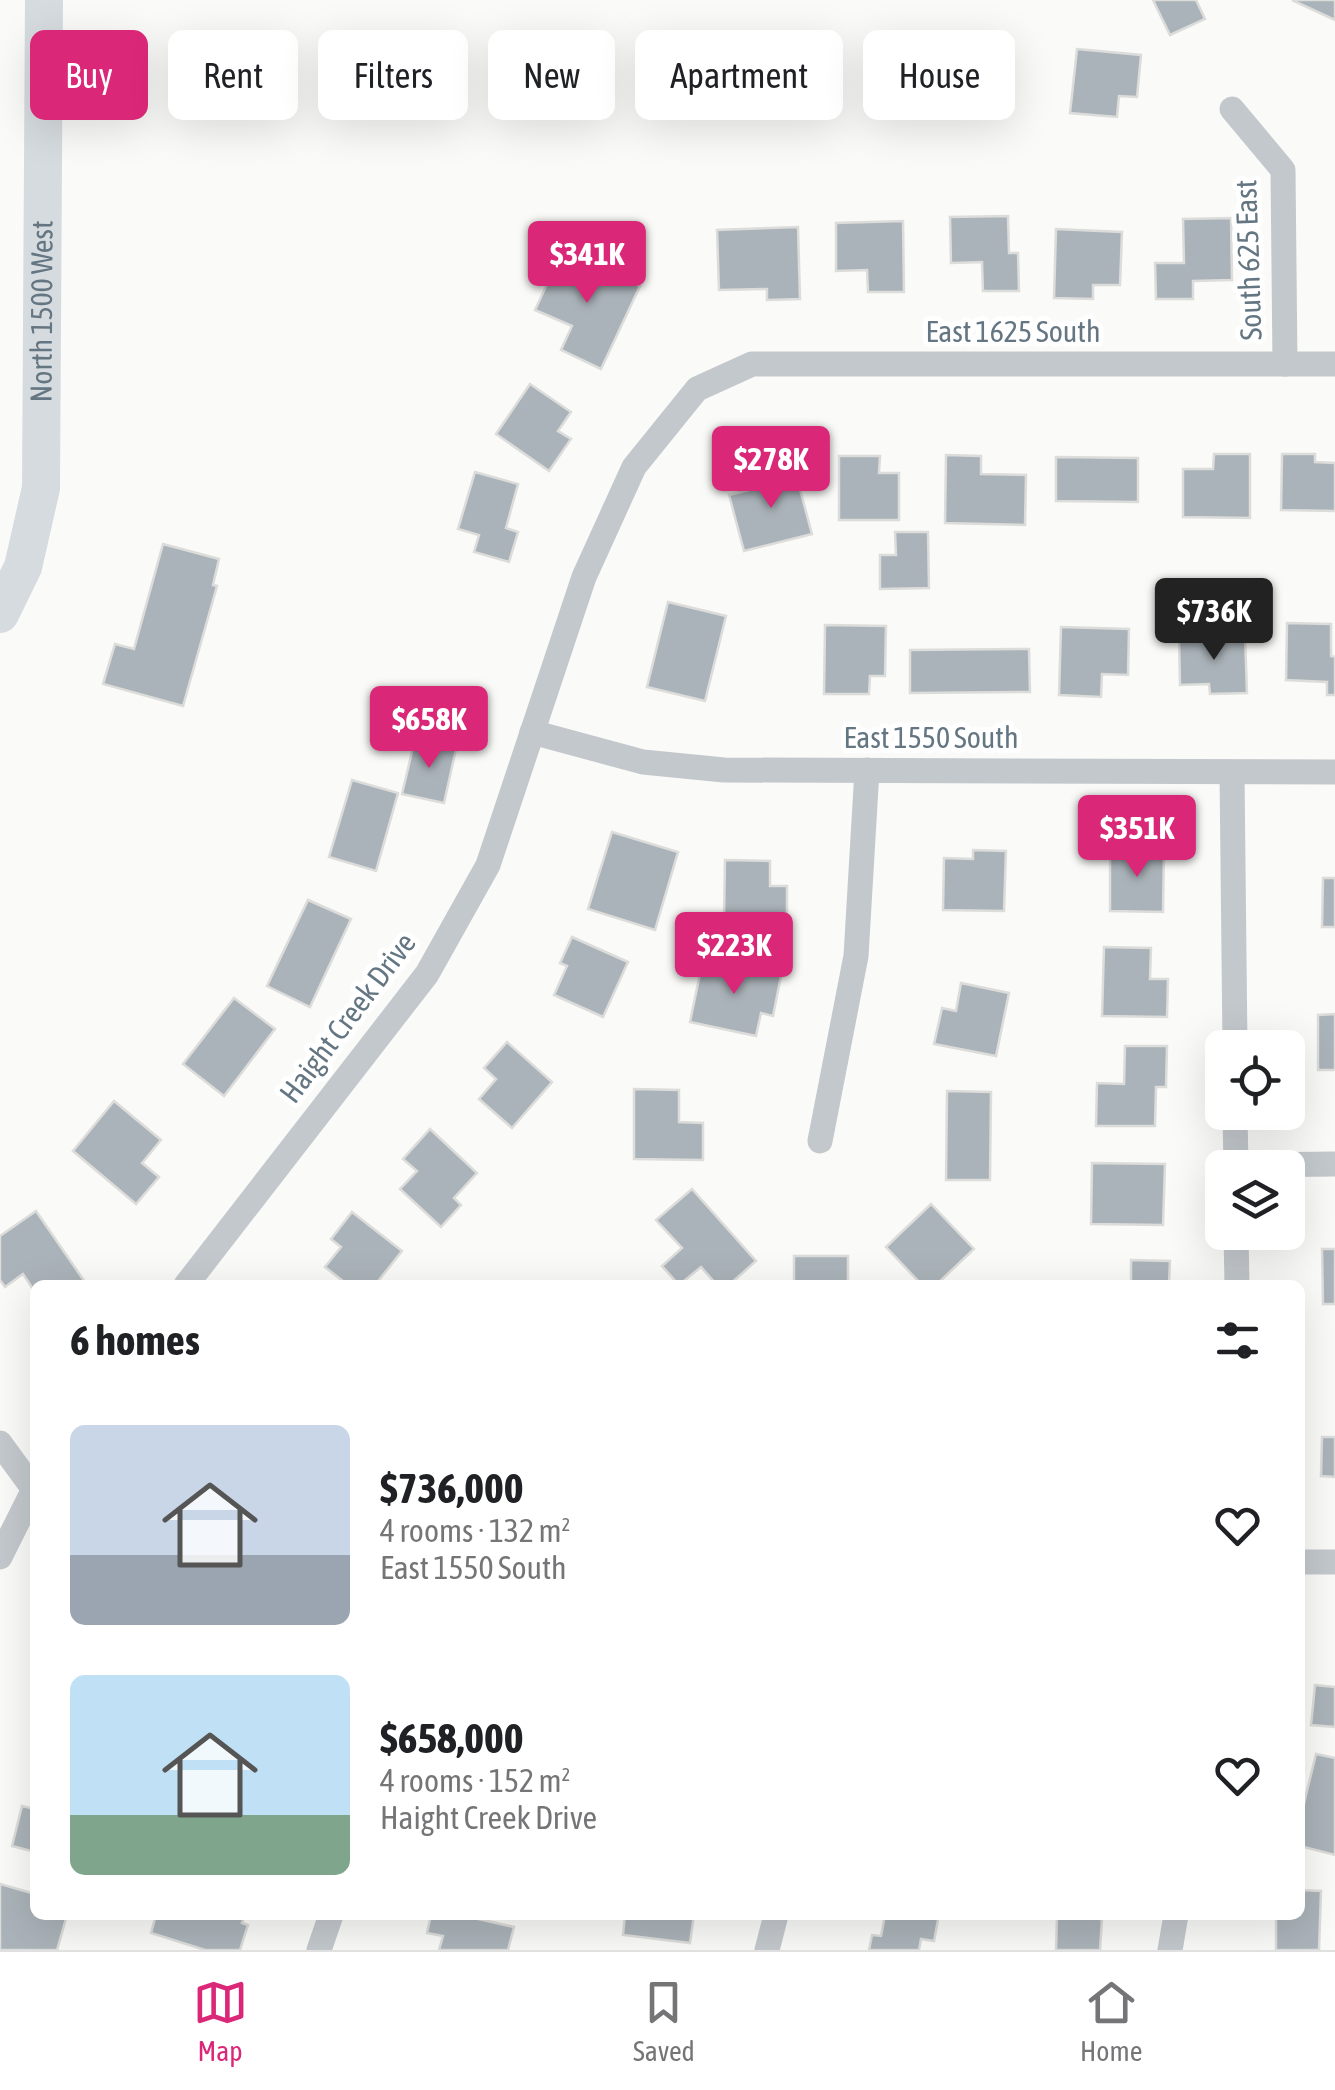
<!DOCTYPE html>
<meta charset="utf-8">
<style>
:root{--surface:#fff;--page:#f6f6f6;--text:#202124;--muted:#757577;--line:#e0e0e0;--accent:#db2777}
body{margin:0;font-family:"Asap Condensed",sans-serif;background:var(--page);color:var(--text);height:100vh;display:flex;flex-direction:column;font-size:38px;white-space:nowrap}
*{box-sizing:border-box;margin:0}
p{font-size:32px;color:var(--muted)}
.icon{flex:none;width:55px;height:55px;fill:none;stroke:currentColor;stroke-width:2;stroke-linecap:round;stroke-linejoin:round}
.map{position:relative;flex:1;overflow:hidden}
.sheet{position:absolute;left:30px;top:1280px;width:1275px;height:640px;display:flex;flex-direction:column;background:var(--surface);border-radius:15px;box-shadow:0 10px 40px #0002}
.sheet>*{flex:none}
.banner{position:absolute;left:30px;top:30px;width:1275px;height:90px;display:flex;gap:20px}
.fabs{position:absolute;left:1205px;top:1030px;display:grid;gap:20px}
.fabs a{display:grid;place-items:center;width:100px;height:100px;border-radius:15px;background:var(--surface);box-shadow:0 10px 40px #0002;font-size:50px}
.price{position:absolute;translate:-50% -85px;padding:0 22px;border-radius:10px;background:var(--accent);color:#fff;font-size:32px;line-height:65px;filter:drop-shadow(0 2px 5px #0008)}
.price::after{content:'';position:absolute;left:50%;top:60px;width:30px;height:22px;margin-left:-15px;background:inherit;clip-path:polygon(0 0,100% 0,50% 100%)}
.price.on{background:#222;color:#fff}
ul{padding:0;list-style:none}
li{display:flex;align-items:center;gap:30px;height:250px;padding:0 40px}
li span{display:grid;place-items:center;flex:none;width:280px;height:200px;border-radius:15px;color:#555}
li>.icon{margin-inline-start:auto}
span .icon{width:120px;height:120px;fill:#fffc;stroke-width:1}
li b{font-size:42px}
h2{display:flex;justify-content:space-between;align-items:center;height:120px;padding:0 40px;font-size:42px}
.pill{padding:0 35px;border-radius:15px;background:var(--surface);box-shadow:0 10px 40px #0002;font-size:35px;line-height:90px}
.pill.on{background:var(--accent);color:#fff}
.tabs{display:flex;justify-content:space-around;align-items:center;height:140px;border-top:2px solid var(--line);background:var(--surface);font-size:28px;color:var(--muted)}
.tabs a{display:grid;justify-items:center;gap:5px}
.tabs .on{color:var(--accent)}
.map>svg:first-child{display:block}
</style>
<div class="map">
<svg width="1335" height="1950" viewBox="0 0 1335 1950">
<rect width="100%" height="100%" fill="#fafaf8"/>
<g fill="#aab3b9" stroke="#dcdcda" stroke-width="2.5">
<path d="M1153 0H1196L1205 19 1170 35Z"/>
<path d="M1292 0H1335V20Z"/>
<path d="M1077 49 1141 55 1137 97 1119 96 1117 117 1070 113Z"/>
<path d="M1008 216 1009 253H1018L1019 291H983L982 262 951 263 950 217Z"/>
<path d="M1231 218 1232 280 1193 281V299H1156L1155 263H1184L1183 219Z"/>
<path d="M903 221 904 292H868L867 270 836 271V223Z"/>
<path d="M798 227 800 299 767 300V289L719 290 717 230Z"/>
<path d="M1056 229 1122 232 1120 285H1093V299L1054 298Z"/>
<path d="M563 250 640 286 601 369 561 350 572 326 535 310Z"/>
<path d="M530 384 571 412 558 431 571 439 549 471 496 434Z"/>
<path d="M1214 454H1250V518L1183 517V469H1213Z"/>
<path d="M1282 454H1315V462L1335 463V511L1281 510Z"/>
<path d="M946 455 981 456V474L1026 475 1025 525 945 523Z"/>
<path d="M839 456H880L879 473H899V520H839Z"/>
<path d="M1056 457 1138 458V502L1056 501Z"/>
<path d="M794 467 812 534 744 551 729 495 757 488 754 477Z"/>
<path d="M475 472 518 484 506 528 518 532 509 562 474 552 479 535 458 529Z"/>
<path d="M895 532H928L929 588 880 589V555H896Z"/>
<path d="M163 544 219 559 213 585 217 586 183 706 103 684 115 644 134 649Z"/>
<path d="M668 602 726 616 705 701 647 687Z"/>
<path d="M1287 623 1331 624V656L1335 657V695H1327V682L1286 680Z"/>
<path d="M825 625 886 626 885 676H870L869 694H824Z"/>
<path d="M1061 627 1129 629 1128 675 1102 674 1101 697 1059 695Z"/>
<path d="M1245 636 1247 693 1210 694 1209 684 1180 685 1179 637Z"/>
<path d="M1029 649 1030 692 910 693V650Z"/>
<path d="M415 739 456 749 444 803 402 794Z"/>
<path d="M352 780 398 793 376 871 329 857Z"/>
<path d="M612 832 678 852 655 930 588 909Z"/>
<path d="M1110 848H1164L1163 912 1110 911Z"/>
<path d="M973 850 1006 851 1004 911 943 910 944 858 973 859Z"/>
<path d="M725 860 770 861V886H787V921L724 920Z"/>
<path d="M1323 878H1335V927H1322Z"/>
<path d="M308 900 351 919 310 1007 267 986Z"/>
<path d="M572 937 628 962 603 1017 554 995 567 966 560 963Z"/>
<path d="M1104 947 1151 948 1150 979H1168L1167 1017 1102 1016Z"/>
<path d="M703 959 781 976 773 1016 761 1013 756 1036 690 1022Z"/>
<path d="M961 983 1009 993 996 1056 934 1044 942 1008 956 1011Z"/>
<path d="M234 998 275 1029 224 1096 183 1064Z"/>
<path d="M1335 1014V1070H1318V1015Z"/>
<path d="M507 1042 552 1082 512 1128 479 1099 496 1079 484 1068Z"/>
<path d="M1125 1046H1167L1166 1087H1156L1155 1126H1096L1097 1083 1124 1084Z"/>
<path d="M634 1089 679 1090V1122L703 1123V1160L634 1159Z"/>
<path d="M947 1091 991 1092 990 1180H946Z"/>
<path d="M114 1101 161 1140 142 1163 159 1177 136 1204 73 1151Z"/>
<path d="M430 1129 477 1173 454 1198 461 1205 441 1227 400 1189 417 1171 403 1159Z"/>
<path d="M1092 1163 1165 1164 1163 1225 1091 1224Z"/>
<path d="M692 1189 756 1261 729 1285H717L701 1267 679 1285 662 1266 682 1248 656 1220Z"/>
<path d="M931 1204 974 1249 936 1285H922L886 1247Z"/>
<path d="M36 1211 87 1285H35V1292L23 1274 5 1287 0 1280V1236Z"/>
<path d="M352 1212 402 1251 375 1285H348L325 1267 341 1247 331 1239Z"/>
<path d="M1322 1249H1335V1304H1323Z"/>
<rect x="794" y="1256" width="54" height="29"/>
<path d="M1131 1260 1170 1261 1169 1285H1131Z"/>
<path d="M1322 1437H1335V1477L1321 1476Z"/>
<path d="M1315 1685 1335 1687V1727L1311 1725Z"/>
<path d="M1316 1754 1335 1758V1855L1300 1846V1820Z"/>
<path d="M22 1806 35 1809V1852L12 1846Z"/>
<path d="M0 1884 35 1894V1915H67L57 1950H0Z"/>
<path d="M1300 1890 1321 1891 1319 1950H1276V1915H1300Z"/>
<path d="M156 1915H245L242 1923 248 1925 240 1950H205L151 1933Z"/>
<path d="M431 1915H475L474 1918 514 1927 508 1950H439L443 1936 427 1933Z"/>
<path d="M625 1915H694L690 1943 623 1935Z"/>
<path d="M885 1915H939L934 1941 921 1939 919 1950H869L872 1935 881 1936Z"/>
<path d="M1057 1917 1102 1919 1100 1950H1056Z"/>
</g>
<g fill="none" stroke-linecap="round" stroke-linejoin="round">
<g stroke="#c3c8cc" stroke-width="25">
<path d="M1232 109 1283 170 1285 364"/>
<path d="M532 732 643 762 724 770 1335 772"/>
<path d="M1232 772 1235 1048"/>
<path d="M1235 1112 1236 1168"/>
<path d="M820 1141 856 956 867 770"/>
<path d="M1236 1165 1335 1164"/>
<path d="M1236 1232 1237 1285"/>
<path d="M186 1285 427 974 488 865 584 577 634 467 697 389 752 364H1335"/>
<path d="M0 1443 35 1491"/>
<path d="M0 1557 35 1487"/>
<path d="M1300 1562H1335"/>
<path d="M319 1950 331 1915"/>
<path d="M767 1950 776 1915"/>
<path d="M1170 1950 1176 1915"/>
</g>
<path stroke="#d6dbdf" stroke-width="38" id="s1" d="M0 614 23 567 41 488 44 0"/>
</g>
<g text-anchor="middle" stroke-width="10" stroke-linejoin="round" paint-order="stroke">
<g font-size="30" fill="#657683" stroke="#fff">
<text transform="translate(1249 260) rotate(-92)" y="10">South 625 East</text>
<text dy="10" stroke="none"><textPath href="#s1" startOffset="310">North 1500 West</textPath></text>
<text x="1013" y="342">East 1625 South</text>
<text x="931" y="748">East 1550 South</text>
<text transform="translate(348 1018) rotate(-53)" y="10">Haight Creek Drive</text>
</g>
</g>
</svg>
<div class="fabs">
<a><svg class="icon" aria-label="locate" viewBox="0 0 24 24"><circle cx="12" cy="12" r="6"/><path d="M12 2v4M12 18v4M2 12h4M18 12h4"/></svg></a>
<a><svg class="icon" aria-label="layers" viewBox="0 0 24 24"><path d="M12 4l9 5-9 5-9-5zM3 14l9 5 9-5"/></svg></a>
</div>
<b class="price" style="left:587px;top:306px">$341K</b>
<b class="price" style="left:771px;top:511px">$278K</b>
<b class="price on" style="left:1214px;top:663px">$736K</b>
<b class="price" style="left:429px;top:771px">$658K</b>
<b class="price" style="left:1137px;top:880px">$351K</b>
<b class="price" style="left:734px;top:997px">$223K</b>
<div class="banner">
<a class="pill on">Buy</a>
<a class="pill">Rent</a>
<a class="pill">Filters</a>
<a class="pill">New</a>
<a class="pill">Apartment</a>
<a class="pill">House</a>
</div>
<section class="sheet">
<h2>6 homes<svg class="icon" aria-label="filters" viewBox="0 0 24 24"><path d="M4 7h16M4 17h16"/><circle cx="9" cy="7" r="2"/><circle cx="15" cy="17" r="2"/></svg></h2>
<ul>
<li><span style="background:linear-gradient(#c9d6e8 65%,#9aa5b1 0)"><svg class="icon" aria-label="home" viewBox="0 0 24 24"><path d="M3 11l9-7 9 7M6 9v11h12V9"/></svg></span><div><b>$736,000</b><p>4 rooms · 132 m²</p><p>East 1550 South</p></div><svg class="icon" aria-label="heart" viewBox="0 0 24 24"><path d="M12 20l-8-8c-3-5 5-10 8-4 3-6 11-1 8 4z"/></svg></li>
<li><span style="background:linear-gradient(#bfe0f5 70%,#7fa58c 0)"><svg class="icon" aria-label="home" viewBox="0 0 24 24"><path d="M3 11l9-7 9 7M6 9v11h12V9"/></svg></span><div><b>$658,000</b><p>4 rooms · 152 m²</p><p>Haight Creek Drive</p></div><svg class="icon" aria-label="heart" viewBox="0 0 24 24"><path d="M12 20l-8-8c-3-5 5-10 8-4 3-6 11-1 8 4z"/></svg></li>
</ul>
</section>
</div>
<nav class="tabs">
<a class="on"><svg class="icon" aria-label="map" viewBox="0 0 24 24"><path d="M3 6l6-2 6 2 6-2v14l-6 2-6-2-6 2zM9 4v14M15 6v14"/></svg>Map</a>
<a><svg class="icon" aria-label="saved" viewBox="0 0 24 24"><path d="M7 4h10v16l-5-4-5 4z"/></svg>Saved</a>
<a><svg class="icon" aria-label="home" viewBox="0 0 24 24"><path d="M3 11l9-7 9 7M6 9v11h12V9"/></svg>Home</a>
</nav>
